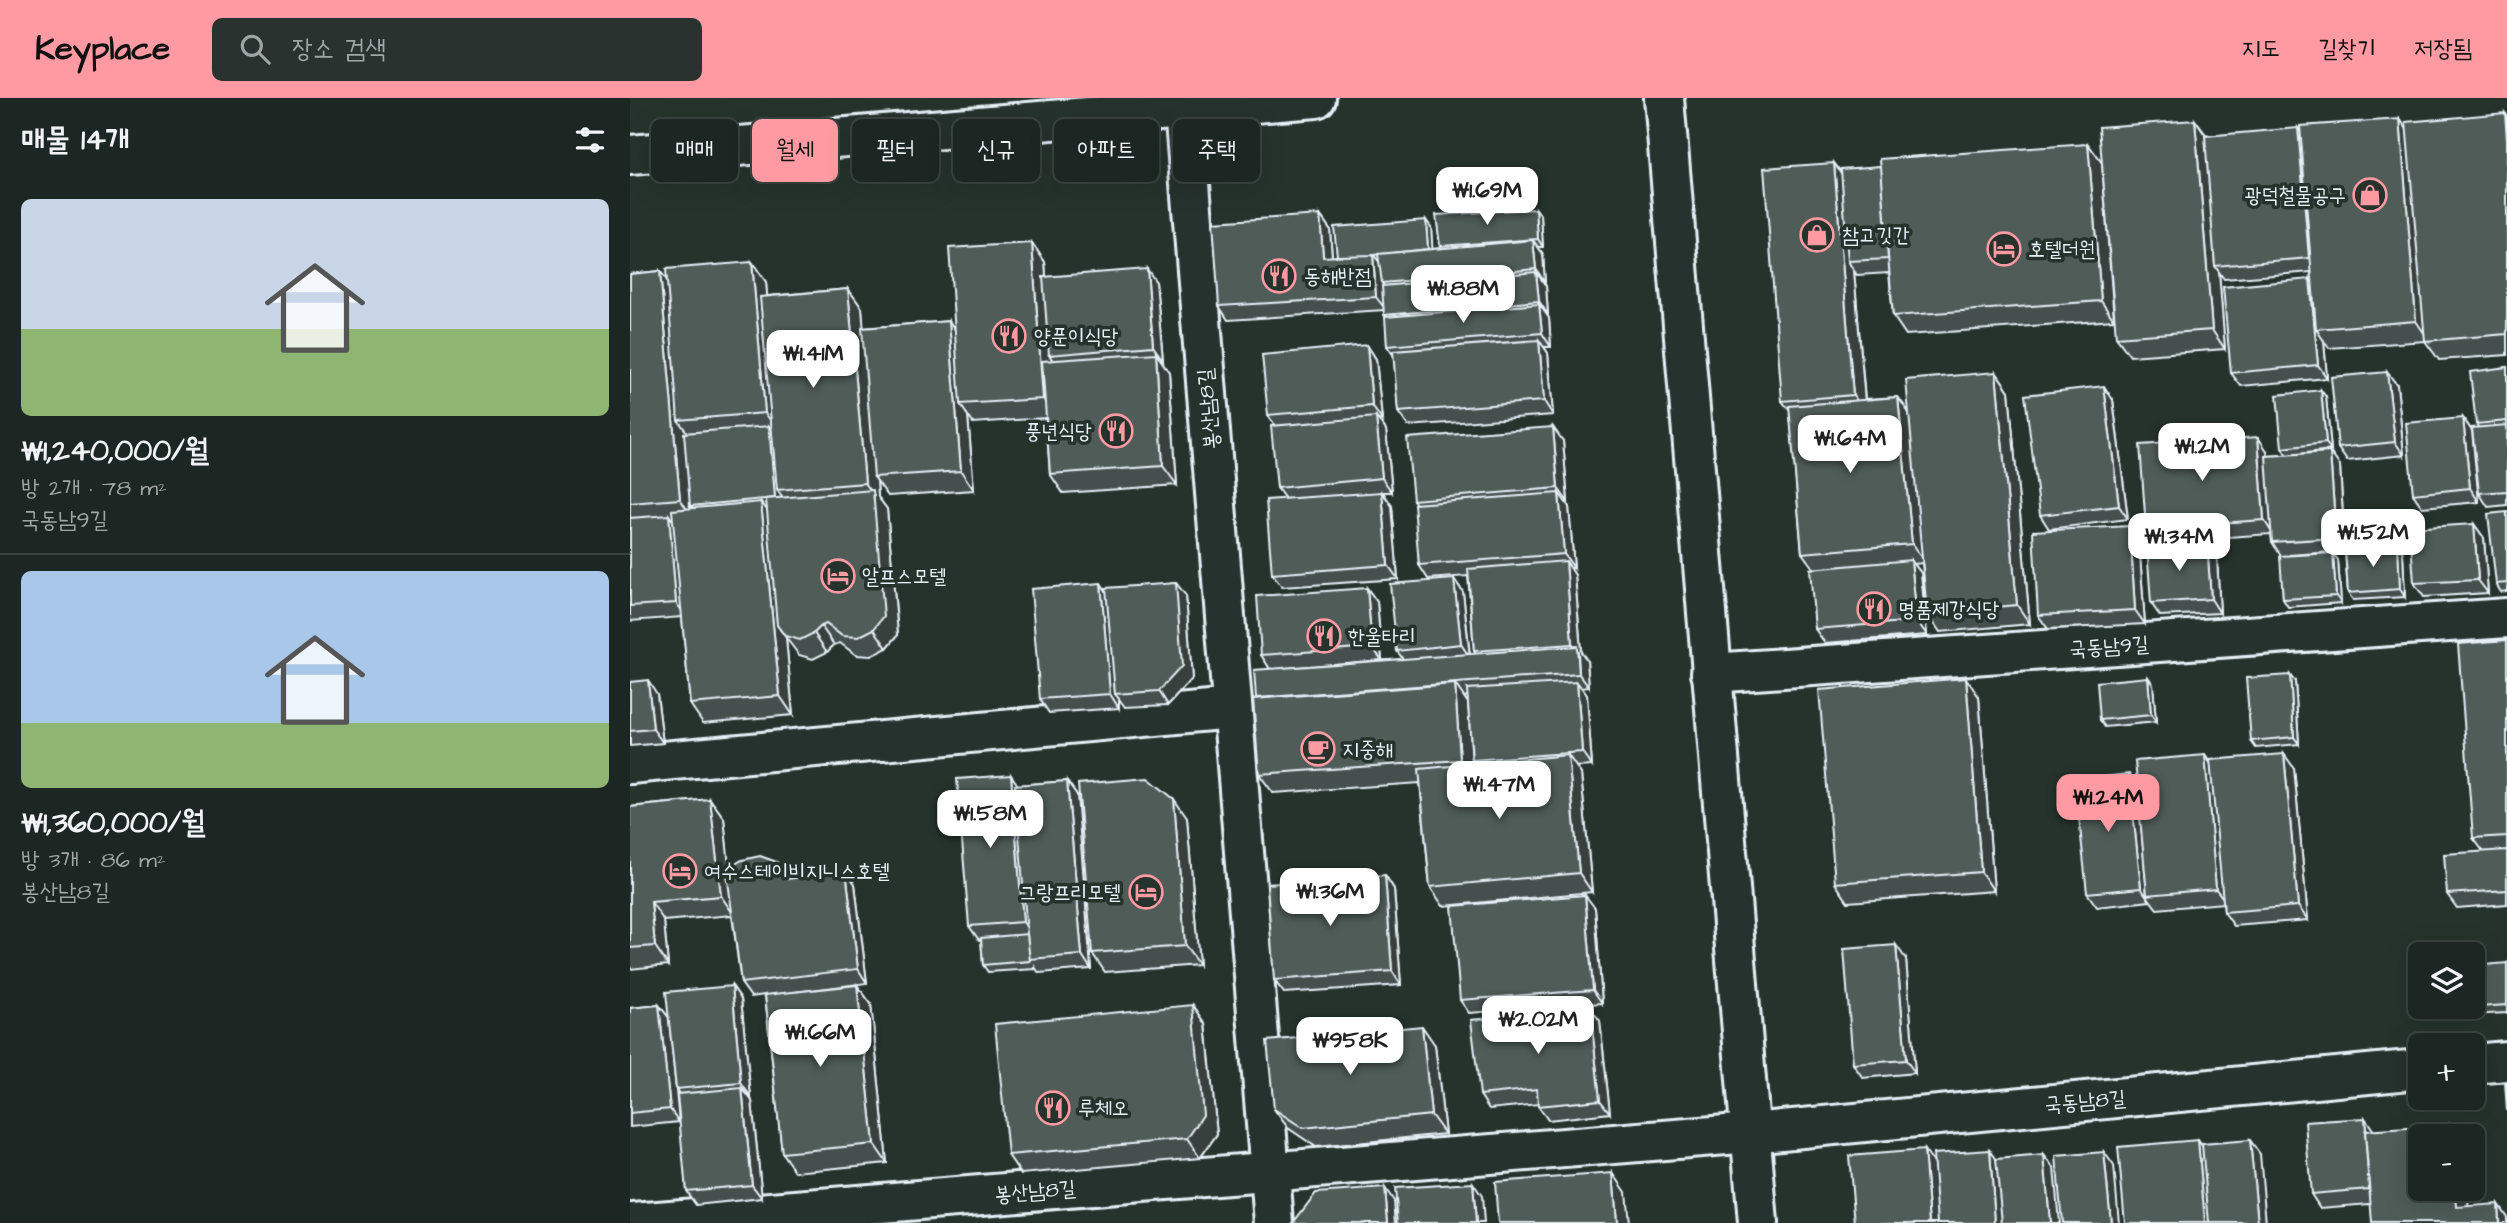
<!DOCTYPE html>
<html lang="ko">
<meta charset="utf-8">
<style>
:root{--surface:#1c2622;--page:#29322f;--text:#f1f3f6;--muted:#a0a5a5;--line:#3a4340;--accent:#ff9aa2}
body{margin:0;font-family:"Architects Daughter","Poor Story",sans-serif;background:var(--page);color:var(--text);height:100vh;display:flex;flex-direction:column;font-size:26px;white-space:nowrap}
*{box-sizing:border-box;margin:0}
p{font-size:23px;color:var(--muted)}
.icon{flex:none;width:38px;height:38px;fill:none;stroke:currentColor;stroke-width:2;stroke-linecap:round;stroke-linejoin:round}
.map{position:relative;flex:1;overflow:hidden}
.details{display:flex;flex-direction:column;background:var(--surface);width:630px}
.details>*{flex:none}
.guide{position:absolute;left:21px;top:21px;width:665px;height:63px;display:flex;gap:14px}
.controls{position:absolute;left:1778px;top:844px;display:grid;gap:14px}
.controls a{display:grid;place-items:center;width:77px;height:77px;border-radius:10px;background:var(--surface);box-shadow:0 7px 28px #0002,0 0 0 2px var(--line);font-size:35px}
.price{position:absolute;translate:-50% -60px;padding:0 16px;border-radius:14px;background:#fff;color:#222;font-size:23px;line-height:46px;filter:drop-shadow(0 2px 4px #0008)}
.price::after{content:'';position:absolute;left:50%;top:42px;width:21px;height:16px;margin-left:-10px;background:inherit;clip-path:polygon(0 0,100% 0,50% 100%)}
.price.current{background:var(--accent);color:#111}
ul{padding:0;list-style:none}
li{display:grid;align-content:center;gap:14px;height:371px;padding:0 21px}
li+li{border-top:2px solid var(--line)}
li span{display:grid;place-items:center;height:217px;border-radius:10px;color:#555}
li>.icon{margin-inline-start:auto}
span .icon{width:126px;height:126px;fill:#fffc;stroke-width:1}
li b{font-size:30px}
h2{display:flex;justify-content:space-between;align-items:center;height:84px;padding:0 21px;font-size:30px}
.chip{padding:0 24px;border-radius:10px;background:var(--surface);box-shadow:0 7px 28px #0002,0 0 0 2px var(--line);font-size:24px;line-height:63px}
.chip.current{background:var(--accent);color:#111}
header{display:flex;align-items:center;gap:42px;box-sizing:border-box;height:98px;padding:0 35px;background:var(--accent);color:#111}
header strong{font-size:33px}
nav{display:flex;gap:38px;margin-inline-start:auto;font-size:24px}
.search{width:490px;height:63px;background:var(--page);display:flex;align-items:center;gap:18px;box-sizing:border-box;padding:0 24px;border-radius:10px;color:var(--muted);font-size:26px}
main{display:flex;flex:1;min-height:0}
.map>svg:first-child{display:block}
</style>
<header>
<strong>Keyplace</strong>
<div class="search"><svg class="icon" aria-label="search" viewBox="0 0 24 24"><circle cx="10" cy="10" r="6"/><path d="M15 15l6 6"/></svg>장소 검색</div>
<nav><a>지도</a><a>길찾기</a><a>저장됨</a></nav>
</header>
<main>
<section class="details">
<h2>매물 14개<svg class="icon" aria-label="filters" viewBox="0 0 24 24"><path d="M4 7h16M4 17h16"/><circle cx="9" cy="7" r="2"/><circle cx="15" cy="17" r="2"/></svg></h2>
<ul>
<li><span style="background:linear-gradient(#c9d6e8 60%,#8fb573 0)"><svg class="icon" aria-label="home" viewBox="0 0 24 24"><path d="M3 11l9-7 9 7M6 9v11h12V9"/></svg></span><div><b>₩1,240,000/월</b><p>방 2개 · 78 m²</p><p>국동남9길</p></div></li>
<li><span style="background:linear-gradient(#a9c7e8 70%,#8fb573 0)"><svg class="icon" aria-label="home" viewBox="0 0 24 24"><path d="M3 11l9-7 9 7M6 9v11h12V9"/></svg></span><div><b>₩1,360,000/월</b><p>방 3개 · 86 m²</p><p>봉산남8길</p></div></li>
</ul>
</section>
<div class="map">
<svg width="1877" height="1125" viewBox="0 0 1877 1125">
<rect width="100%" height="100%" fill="#26332d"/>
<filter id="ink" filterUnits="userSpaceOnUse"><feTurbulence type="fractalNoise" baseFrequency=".0143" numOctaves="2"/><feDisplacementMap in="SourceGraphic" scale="14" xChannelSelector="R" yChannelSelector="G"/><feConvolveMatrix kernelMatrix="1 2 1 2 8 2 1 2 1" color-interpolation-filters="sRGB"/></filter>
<g filter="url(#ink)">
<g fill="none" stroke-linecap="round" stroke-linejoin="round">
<defs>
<g id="street">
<path d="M554 11 644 1125"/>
<path d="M1081 575 1877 520"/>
<path d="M0 666 602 611"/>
<path d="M1843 966 1877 963"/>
<path d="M3 1125 1121 1035 1790 971"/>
</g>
<g id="secondary">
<path d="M1034 0 1128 1125"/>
<path d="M0 57 686 0"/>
</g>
</defs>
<use href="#street" stroke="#e8f1f8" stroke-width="44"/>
<use href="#secondary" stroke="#e8f1f8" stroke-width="44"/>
<use href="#street" stroke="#26332d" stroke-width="38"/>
<use href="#secondary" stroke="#26332d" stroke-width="38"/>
</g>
<g fill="#454f4d" stroke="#e8f1f8" stroke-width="2" fill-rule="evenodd">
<path d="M1877 18V257L1809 262 1795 243 1699 250 1694 243 1697 280 1611 288 1601 275 1680 181 1682 184 1681 174 1594 181 1589 174 1595 251 1500 258 1486 239 1565 22 1577 38 1670 33 1777 31Z"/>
<path d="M1458 46 1472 65 1484 222 1276 237 1263 218 1259 175 1227 177 1224 173 1235 301 1268 299 1279 314 1366 274 1379 293 1400 526 1310 534 1297 515 1292 465 1284 466 1291 475 1297 537 1195 545 1185 531 1183 470 1172 455 1160 313 1152 303 1204 65 1211 74 1251 68Z"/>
<path d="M906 111 911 118 913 149H908L913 156 915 185H913L916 188 918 217H916L919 220 921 249H914L918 255 923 317 778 328 768 314 764 258 757 248 756 219 754 212 598 222 589 208 690 117 700 131 702 159 707 158 801 129 802 151 811 150 810 148Z"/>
<path d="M402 145 415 164 416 179 526 184 533 262H531L539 274 547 387 433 395 420 376 416 320 343 325 338 318 344 392 258 398 247 383 248 399 257 411 268 537 257 550 241 558 226 557 210 545 204 547 197 554 183 561 169 557 156 540 163 617 73 625 60 606 52 519 0 523V176L30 173 37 182 122 164 136 184 137 198 218 191 232 210 233 230 319 223 325 232Z"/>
<path d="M737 247 746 261 752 322H749L756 332 762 394H753L762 408 768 481 652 489 642 476 655 401 647 390 645 328 638 317Z"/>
<path d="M1877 269V407L1858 409 1849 395 1848 329 1846 326Z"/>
<path d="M1767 287 1774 357 1717 363 1708 350Z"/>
<path d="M1696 299 1701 352 1659 357 1710 368 1715 451 1768 448 1773 455 1775 499 1723 502 1718 495 1715 453 1659 457 1708 462 1711 505 1658 509 1653 501 1651 458 1642 444 1641 436 1525 444 1516 430 1637 353 1638 358 1657 357 1652 350Z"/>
<path d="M1483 302 1498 421 1419 431 1410 417Z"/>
<path d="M1833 320 1842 333 1849 404 1792 409 1783 396Z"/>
<path d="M933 343 938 404H936L939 409 944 470H940L945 477 951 554 957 562 959 589 952 590 957 597 962 668 946 669 951 676 962 794 813 808 800 789 790 685 643 695 629 676 626 600 640 571 631 557 737 490 747 504 752 562 655 570 773 561 767 553 824 481 833 494 840 556H846L844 553 838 478 798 481 789 467 786 406 783 402ZM838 598 842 662 845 666H842L838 605 834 599Z"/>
<path d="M1877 414V493L1871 494 1866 486Z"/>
<path d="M1844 426 1854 440 1858 495 1794 499 1784 485Z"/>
<path d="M1500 428 1509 442 1515 526 1418 531 1408 517Z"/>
<path d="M1577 445 1587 459 1590 515 1530 518 1521 505Z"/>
<path d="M546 485 556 498 562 581 538 607 495 609 489 601V610L419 615 410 601 476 493Z"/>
<path d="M1877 542V806L1827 810 1817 796 1853 753 1843 740Z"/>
<path d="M1518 579 1523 586 1526 624 1475 629 1470 622Z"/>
<path d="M0 584 27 596 33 645 0 648Z"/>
<path d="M1665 584 1669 646 1626 650 1621 643Z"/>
<path d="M1349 599 1364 793 1218 804 1205 785Z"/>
<path d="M1581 666 1664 670 1678 822 1604 828 1594 814 1593 805 1527 811 1520 802V803L1467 809 1457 795 1507 688Z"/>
<path d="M437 683 447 697 461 871 409 875 405 869V871L358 874 353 867 351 841 349 842 339 828 388 687Z"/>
<path d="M80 701 94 720 99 771 158 780 225 786 237 885 165 894 227 887 241 906 257 1065 165 1074 152 1055 135 897 121 899 111 885 102 817 34 823 38 867 0 871V709Z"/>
<path d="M557 720 569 867 475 874 462 855Z"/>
<path d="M755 777 764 791 771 887 654 895 644 882Z"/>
<path d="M965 810 972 905 839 915 830 902Z"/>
<path d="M1276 861 1285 975 1233 980 1223 966Z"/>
<path d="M1877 865V915L1839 917 1834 910Z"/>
<path d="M102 888 111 901 121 999H119L122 1003 132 1100 66 1107 56 1093 49 996 46 991 49 1024 0 1029V910L29 907 39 920Z"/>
<path d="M563 907 576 926 587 1036 570 1060 391 1076 378 1057Z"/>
<path d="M960 910 970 923 980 1015 918 1022 908 1008V1006L859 1011 850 997Z"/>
<path d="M805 947 815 1036 686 1049 658 1030 644 1011Z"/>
<path d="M1744 1033 1838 1108 1740 1106 1690 1110 1681 1096Z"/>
</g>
<g fill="#38403e" stroke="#e8f1f8" stroke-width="2">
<path d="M1875 15 1877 18V41Z"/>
<path d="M1770 21 1783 40 1799 242 1786 223Z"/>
<path d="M1565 22 1578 41 1585 168 1589 174 1595 251 1582 232Z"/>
<path d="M1668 30 1678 44 1679 160Z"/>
<path d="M1458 46 1472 65 1484 222 1471 203Z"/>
<path d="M1204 65 1217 84 1218 163 1224 173 1236 316 1223 297Z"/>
<path d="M906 111 911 118 913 149 908 141Z"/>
<path d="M690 117 700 131 703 173 693 159Z"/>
<path d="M796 122 801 129 803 159 798 152Z"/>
<path d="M903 142 913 156 915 185 906 171Z"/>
<path d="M402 145 415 164 422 257H419L422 261 427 320 413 301Z"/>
<path d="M743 156 753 169 752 185 754 188 756 212 746 199Z"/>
<path d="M122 164 136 184 149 334 135 315Z"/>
<path d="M517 171 526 184 533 262 523 248Z"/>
<path d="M30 173 44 192 48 322 56 333 62 408H60L62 411 63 420 50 401Z"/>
<path d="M906 174 916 188 918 217 909 203Z"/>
<path d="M1680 181 1690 195 1686 231 1694 243 1697 280 1688 267Z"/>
<path d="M218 191 232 210 246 379H244L247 383 248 399 257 411 268 537 257 550 244 531V397L235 385Z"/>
<path d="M909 206 919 220 921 249 912 235Z"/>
<path d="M319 223 332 242 330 306 338 318 344 392 331 373Z"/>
<path d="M909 242 918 255 923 317 914 303Z"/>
<path d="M737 247 746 261 752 322 742 308Z"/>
<path d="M526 255 539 274 547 387 533 368Z"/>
<path d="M1366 274 1379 293 1400 526 1387 507Z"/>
<path d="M1757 274 1767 287 1774 357 1765 344Z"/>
<path d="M1474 288 1483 302 1498 421 1489 408Z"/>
<path d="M1691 292 1696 299 1701 352 1696 345Z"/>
<path d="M1268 299 1281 318 1295 465 1282 446Z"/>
<path d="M746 319 756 332 762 394 752 380Z"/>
<path d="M1833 320 1842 333 1849 404 1840 390Z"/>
<path d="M139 328 149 342 147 392 154 402 145 400Z"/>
<path d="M923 329 933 343 938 404 928 390Z"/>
<path d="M1628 339 1637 353 1643 436 1634 422Z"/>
<path d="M1700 354 1710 368 1715 453 1706 440Z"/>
<path d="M752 394 762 408 768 481 758 467Z"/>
<path d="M929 395 939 409 944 470 934 456Z"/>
<path d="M131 404 145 423 147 527 156 540 163 617 150 598Z"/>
<path d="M39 417 49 431 56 518 46 505Z"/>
<path d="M1844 426 1854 440 1858 495 1848 482Z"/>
<path d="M1500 428 1509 442 1515 526 1505 512Z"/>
<path d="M1577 445 1587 459 1590 515 1581 501Z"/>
<path d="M1768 448 1773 455 1775 499 1770 491Z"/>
<path d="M1703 455 1708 462 1711 505 1706 498Z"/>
<path d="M1281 462 1291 475 1297 537 1287 523Z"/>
<path d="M936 463 945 477 951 554 957 562 959 589 949 576 948 553 942 546Z"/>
<path d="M824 481 833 494 840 560 831 546Z"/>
<path d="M471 485 480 499 485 596 489 601V610L480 596Z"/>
<path d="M546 485 556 498 562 581 538 607 529 593Z"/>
<path d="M737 490 747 504 752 562 742 549Z"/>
<path d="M191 528 204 547 197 554 184 535Z"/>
<path d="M1660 577 1665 584 1669 646 1664 639Z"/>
<path d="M1518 579 1523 586 1526 624 1521 617Z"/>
<path d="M1336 580 1349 599 1364 793 1351 774Z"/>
<path d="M18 582 27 596 33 645 23 631Z"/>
<path d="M947 584 957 597 962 668 952 654Z"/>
<path d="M825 586 838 605 843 681 830 662Z"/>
<path d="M1654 656 1664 670 1678 822 1668 808Z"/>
<path d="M938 657 951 676 962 794 949 775Z"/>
<path d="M1575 657 1584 671 1596 804 1586 791Z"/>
<path d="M1499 676 1508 690 1517 797 1520 803 1511 790Z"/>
<path d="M381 677 390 690 402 837 393 824Z"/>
<path d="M437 683 447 697 461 871 452 857Z"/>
<path d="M80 701 94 720 104 817 91 798Z"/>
<path d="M544 701 557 720 569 867 555 848Z"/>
<path d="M216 773 225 786 237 885 228 871Z"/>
<path d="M755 777 764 791 771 887 762 873Z"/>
<path d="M955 797 965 810 972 905 963 892Z"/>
<path d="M21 804 34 823 38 867 25 848Z"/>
<path d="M1266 847 1276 861 1285 975 1276 962Z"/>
<path d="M227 887 241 906 257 1065 244 1046Z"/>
<path d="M102 888 111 901 121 999 111 985Z"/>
<path d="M29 907 39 920 49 1024 40 1011Z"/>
<path d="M563 907 576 926 587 1036 570 1060 557 1041Z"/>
<path d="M960 910 970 923 980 1015 970 1002Z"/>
<path d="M792 928 805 947 815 1036 801 1017Z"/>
<path d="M112 990 122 1003 132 1100 122 1087Z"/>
<path d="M1735 1020 1744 1033 1741 1091Z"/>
<path d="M1820 1027 1828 1038H1821Z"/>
<path d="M1568 1042 1578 1056 1583 1125H1575Z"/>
<path d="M1620 1042 1630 1056 1636 1125H1628Z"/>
<path d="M1294 1052 1308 1071 1312 1125H1300Z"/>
<path d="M1360 1052 1369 1065 1374 1125H1365Z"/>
<path d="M1474 1054 1484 1068 1489 1125H1481Z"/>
<path d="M1414 1057 1424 1070 1429 1125H1420Z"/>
<path d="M983 1075 996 1094 999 1125H987Z"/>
<path d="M843 1085 852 1098 854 1125H846Z"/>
<path d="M755 1090 764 1103 766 1125H758Z"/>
<path d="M1825 1090H1837L1840 1125 1827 1109Z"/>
<path d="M1868 1106 1877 1119V1125H1869Z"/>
</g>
<g fill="#505c59" stroke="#e8f1f8" stroke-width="2">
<path d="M1875 15 1877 41V236L1795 243 1776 24Z"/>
<path d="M1770 21 1786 223 1686 231 1670 28Z"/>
<path d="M1565 22 1582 232 1486 239 1469 29Z"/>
<path d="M1668 30 1679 160 1585 168 1575 38Z"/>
<path d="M1458 46 1471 203 1263 218 1250 61Z"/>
<path d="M1204 65 1223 297 1152 303 1134 70Z"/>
<path d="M1251 68 1258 161 1218 163 1211 71Z"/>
<path d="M906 111 908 141 810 148 806 117Z"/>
<path d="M690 117 693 159 743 156 746 199 589 208 583 124Z"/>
<path d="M796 122 798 151 743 157 707 158 704 129Z"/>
<path d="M903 142 906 171 752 185 748 156Z"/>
<path d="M402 145 413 301 330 306 319 150Z"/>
<path d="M122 164 135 315 48 322 36 171Z"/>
<path d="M517 171 523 248 419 257 413 179Z"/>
<path d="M30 173 50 401 0 405V176Z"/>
<path d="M906 174 909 203 754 217 752 188Z"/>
<path d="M1680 181 1688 267 1601 275 1593 189Z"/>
<path d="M218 191 235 385 147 392 130 199Z"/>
<path d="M909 206 912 235 757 248 755 219Z"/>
<path d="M319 223 331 373 244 379 232 230Z"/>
<path d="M909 242 914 303 768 314 763 253Z"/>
<path d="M737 247 742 308 638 317 632 257Z"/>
<path d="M526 255 533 368 420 376 412 263Z"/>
<path d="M1877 269V323L1846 326 1840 274Z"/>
<path d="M1366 274 1387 507 1297 515 1276 282Z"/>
<path d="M1757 274 1765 344 1708 350 1701 279Z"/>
<path d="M1474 288 1489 408 1410 417 1395 297Z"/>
<path d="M1691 292 1696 345 1652 350 1647 297Z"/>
<path d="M1268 299 1282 446 1172 455 1159 308Z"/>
<path d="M746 319 752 380 647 390 641 328Z"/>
<path d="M1833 320 1840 390 1783 396 1776 325Z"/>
<path d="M1877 327V393L1849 395 1842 330Z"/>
<path d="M139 328 145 400 60 408 54 335Z"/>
<path d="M923 329 928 390 783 402 777 340Z"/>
<path d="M1628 339 1634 422 1516 430 1510 347Z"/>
<path d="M1700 354 1706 440 1642 444 1636 358Z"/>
<path d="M243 392 254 518 244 531 228 539 212 538 196 526 191 528 184 535 170 542 155 538 147 527 136 401Z"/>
<path d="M752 394 758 467 642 476 636 402Z"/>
<path d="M929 395 934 456 789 467 784 406Z"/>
<path d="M131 404 150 598 60 606 42 412Z"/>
<path d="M1877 414V485L1866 486 1858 416Z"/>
<path d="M39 417 46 505 0 508V420Z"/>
<path d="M1844 426 1848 482 1784 485 1780 430Z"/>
<path d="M1500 428 1505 512 1408 517 1403 433Z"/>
<path d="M1577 445 1581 501 1521 505 1517 449Z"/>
<path d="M1768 448 1770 491 1718 495 1715 451Z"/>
<path d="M1703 455 1706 498 1653 501 1650 458Z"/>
<path d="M1281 462 1287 523 1185 531 1180 471Z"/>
<path d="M936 463 942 546 844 553 838 471Z"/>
<path d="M824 481 831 546 767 553 760 486Z"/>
<path d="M471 485 480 596 410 601 401 491Z"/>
<path d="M546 485 552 568 529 593 485 596 476 490Z"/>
<path d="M737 490 742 549 631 557 627 498Z"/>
<path d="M1877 542V738L1843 740 1828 546Z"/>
<path d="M947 548 949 576 626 600 624 572Z"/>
<path d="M1660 577 1664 639 1621 643 1616 580Z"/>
<path d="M1518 579 1521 617 1470 622 1467 584Z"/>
<path d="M1336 580 1351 774 1205 785 1189 592Z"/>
<path d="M18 582 23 631 0 633V584Z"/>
<path d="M947 584 952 654 842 662 837 591Z"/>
<path d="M825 586 830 662 629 676 623 601Z"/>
<path d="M1654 656 1668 808 1594 814 1580 662Z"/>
<path d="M938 657 949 775 800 789 789 671Z"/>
<path d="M1575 657 1586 791 1517 797 1505 663Z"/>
<path d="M1499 676 1511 790 1457 795 1445 682Z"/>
<path d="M381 677 393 824 339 828 327 681Z"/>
<path d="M518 680 544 701 555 848 462 855 448 686Z"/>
<path d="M437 683 452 857 399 861 385 687Z"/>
<path d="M80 701 91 798 21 804 25 848 0 850V709Z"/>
<path d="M1877 752V792L1817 796 1814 756Z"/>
<path d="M130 758 147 764 157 781 216 773 228 871 111 885 97 775 102 768 112 762Z"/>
<path d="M755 777 762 873 644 882 637 786Z"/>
<path d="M955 797 963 892 830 902 822 808Z"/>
<path d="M397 836 400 863 353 867 351 840Z"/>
<path d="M1266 847 1276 962 1223 966 1214 851Z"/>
<path d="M1877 865V907L1834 910V908H1843V868Z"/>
<path d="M227 887 244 1046 152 1055 135 897Z"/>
<path d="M102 888 111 985 46 991 36 894Z"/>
<path d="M29 907 40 1011 0 1015V910Z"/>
<path d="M563 907 573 1017 557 1041 378 1057 365 926Z"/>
<path d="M960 910 970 1002 908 1008 907 991 850 997 841 922Z"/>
<path d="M792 928 801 1017 673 1030 644 1011 637 943Z"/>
<path d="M1875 984H1877V1013Z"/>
<path d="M112 990 122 1087 56 1093 47 996Z"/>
<path d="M1735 1020 1736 1033H1735L1739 1091 1681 1096 1675 1024Z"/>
<path d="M1820 1027 1821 1038H1790V1090H1825L1827 1109 1868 1106 1869 1125H1742L1735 1033Z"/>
<path d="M1568 1042 1575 1125H1495L1488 1049Z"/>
<path d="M1620 1042 1628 1125H1579L1572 1046Z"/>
<path d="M1294 1052 1300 1125H1225L1219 1058Z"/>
<path d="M1360 1052 1365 1125H1308L1303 1056Z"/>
<path d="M1474 1054 1481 1125H1432L1426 1058Z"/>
<path d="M1414 1057 1420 1125H1372L1366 1061Z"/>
<path d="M983 1075 987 1125H868L865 1084Z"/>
<path d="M843 1085 846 1125H768L765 1090Z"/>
<path d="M755 1090 758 1125H663L686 1095Z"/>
</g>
</g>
<defs>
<symbol id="shop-ring" viewBox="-11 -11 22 22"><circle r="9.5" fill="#26332d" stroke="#ff9aa2" stroke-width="1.5"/><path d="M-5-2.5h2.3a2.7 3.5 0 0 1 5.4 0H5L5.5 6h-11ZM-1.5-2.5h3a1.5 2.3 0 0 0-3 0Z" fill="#ff9aa2"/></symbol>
<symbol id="hotel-ring" viewBox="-11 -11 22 22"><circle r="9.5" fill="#26332d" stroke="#ff9aa2" stroke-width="1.5"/><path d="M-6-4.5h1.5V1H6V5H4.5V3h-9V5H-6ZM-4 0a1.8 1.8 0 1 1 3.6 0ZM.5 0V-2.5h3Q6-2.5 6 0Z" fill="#ff9aa2"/></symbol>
<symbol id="restaurant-ring" viewBox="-11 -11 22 22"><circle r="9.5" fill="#26332d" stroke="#ff9aa2" stroke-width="1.5"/><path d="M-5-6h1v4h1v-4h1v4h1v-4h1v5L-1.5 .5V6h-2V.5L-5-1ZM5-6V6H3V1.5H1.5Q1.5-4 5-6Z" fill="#ff9aa2"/></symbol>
<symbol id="cafe-ring" viewBox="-11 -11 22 22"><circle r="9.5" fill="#26332d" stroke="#ff9aa2" stroke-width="1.5"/><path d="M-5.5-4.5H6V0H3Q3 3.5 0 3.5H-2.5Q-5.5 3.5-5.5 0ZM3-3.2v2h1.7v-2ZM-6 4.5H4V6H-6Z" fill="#ff9aa2"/></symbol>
</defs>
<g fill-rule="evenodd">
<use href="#shop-ring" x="1721" y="78" width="38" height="38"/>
<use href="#shop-ring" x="1168" y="118" width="38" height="38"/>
<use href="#hotel-ring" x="1355" y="132" width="38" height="38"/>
<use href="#restaurant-ring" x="630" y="159" width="38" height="38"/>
<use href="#restaurant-ring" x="360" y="219" width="38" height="38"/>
<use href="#restaurant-ring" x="467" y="314" width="38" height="38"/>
<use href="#hotel-ring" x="189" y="459" width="38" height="38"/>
<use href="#restaurant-ring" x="1225" y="492" width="38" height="38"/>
<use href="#restaurant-ring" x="675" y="519" width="38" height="38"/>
<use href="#cafe-ring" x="669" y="632" width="38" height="38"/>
<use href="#hotel-ring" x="31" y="754" width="38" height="38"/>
<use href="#hotel-ring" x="497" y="775" width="38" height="38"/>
<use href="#restaurant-ring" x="404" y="991" width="38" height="38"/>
</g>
<g text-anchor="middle" stroke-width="7" stroke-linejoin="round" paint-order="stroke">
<g font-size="21" fill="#e8f1f8" stroke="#26332d" text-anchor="start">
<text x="1716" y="104" text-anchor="end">광덕철물공구</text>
<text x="1212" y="144">참고깃간</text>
<text x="1398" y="158">호텔더원</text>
<text x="674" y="185">동해반점</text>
<text x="404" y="245">양푼이식당</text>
<text x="462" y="340" text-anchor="end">풍년식당</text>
<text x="232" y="485">알프스모텔</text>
<text x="1268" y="518">명품제강식당</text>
<text x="718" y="545">한울타리</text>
<text x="712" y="658">지중해</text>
<text x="74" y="780">여수스테이비지니스호텔</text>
<text x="491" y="801" text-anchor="end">그랑프리모텔</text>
<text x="448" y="1017">루체오</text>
</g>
<g font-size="21" fill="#e8f1f8" stroke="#26332d">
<text transform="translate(578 311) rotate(-95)" y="7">봉산남8길</text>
<text transform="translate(1479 548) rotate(-4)" y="7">국동남9길</text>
<text transform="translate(1455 1003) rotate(-5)" y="7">국동남8길</text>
<text transform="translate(405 1093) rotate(-5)" y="7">봉산남8길</text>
</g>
</g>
</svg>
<div class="controls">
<a><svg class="icon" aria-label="layers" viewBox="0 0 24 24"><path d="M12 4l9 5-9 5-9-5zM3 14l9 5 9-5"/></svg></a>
<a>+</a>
<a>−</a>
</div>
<b class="price" style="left:857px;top:129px">₩1.69M</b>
<b class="price" style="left:833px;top:227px">₩1.88M</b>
<b class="price" style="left:183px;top:292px">₩1.41M</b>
<b class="price" style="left:1220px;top:377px">₩1.64M</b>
<b class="price" style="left:1572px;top:385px">₩1.2M</b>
<b class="price" style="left:1743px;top:471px">₩1.52M</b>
<b class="price" style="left:1549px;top:475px">₩1.34M</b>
<b class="price" style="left:869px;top:723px">₩1.47M</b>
<b class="price current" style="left:1478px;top:736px">₩1.24M</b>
<b class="price" style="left:360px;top:752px">₩1.58M</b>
<b class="price" style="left:700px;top:830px">₩1.36M</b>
<b class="price" style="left:908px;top:958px">₩2.02M</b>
<b class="price" style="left:190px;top:971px">₩1.66M</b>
<b class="price" style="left:720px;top:979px">₩958K</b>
<div class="guide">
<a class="chip">매매</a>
<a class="chip current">월세</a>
<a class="chip">필터</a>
<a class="chip">신규</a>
<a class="chip">아파트</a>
<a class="chip">주택</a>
</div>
</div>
</main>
